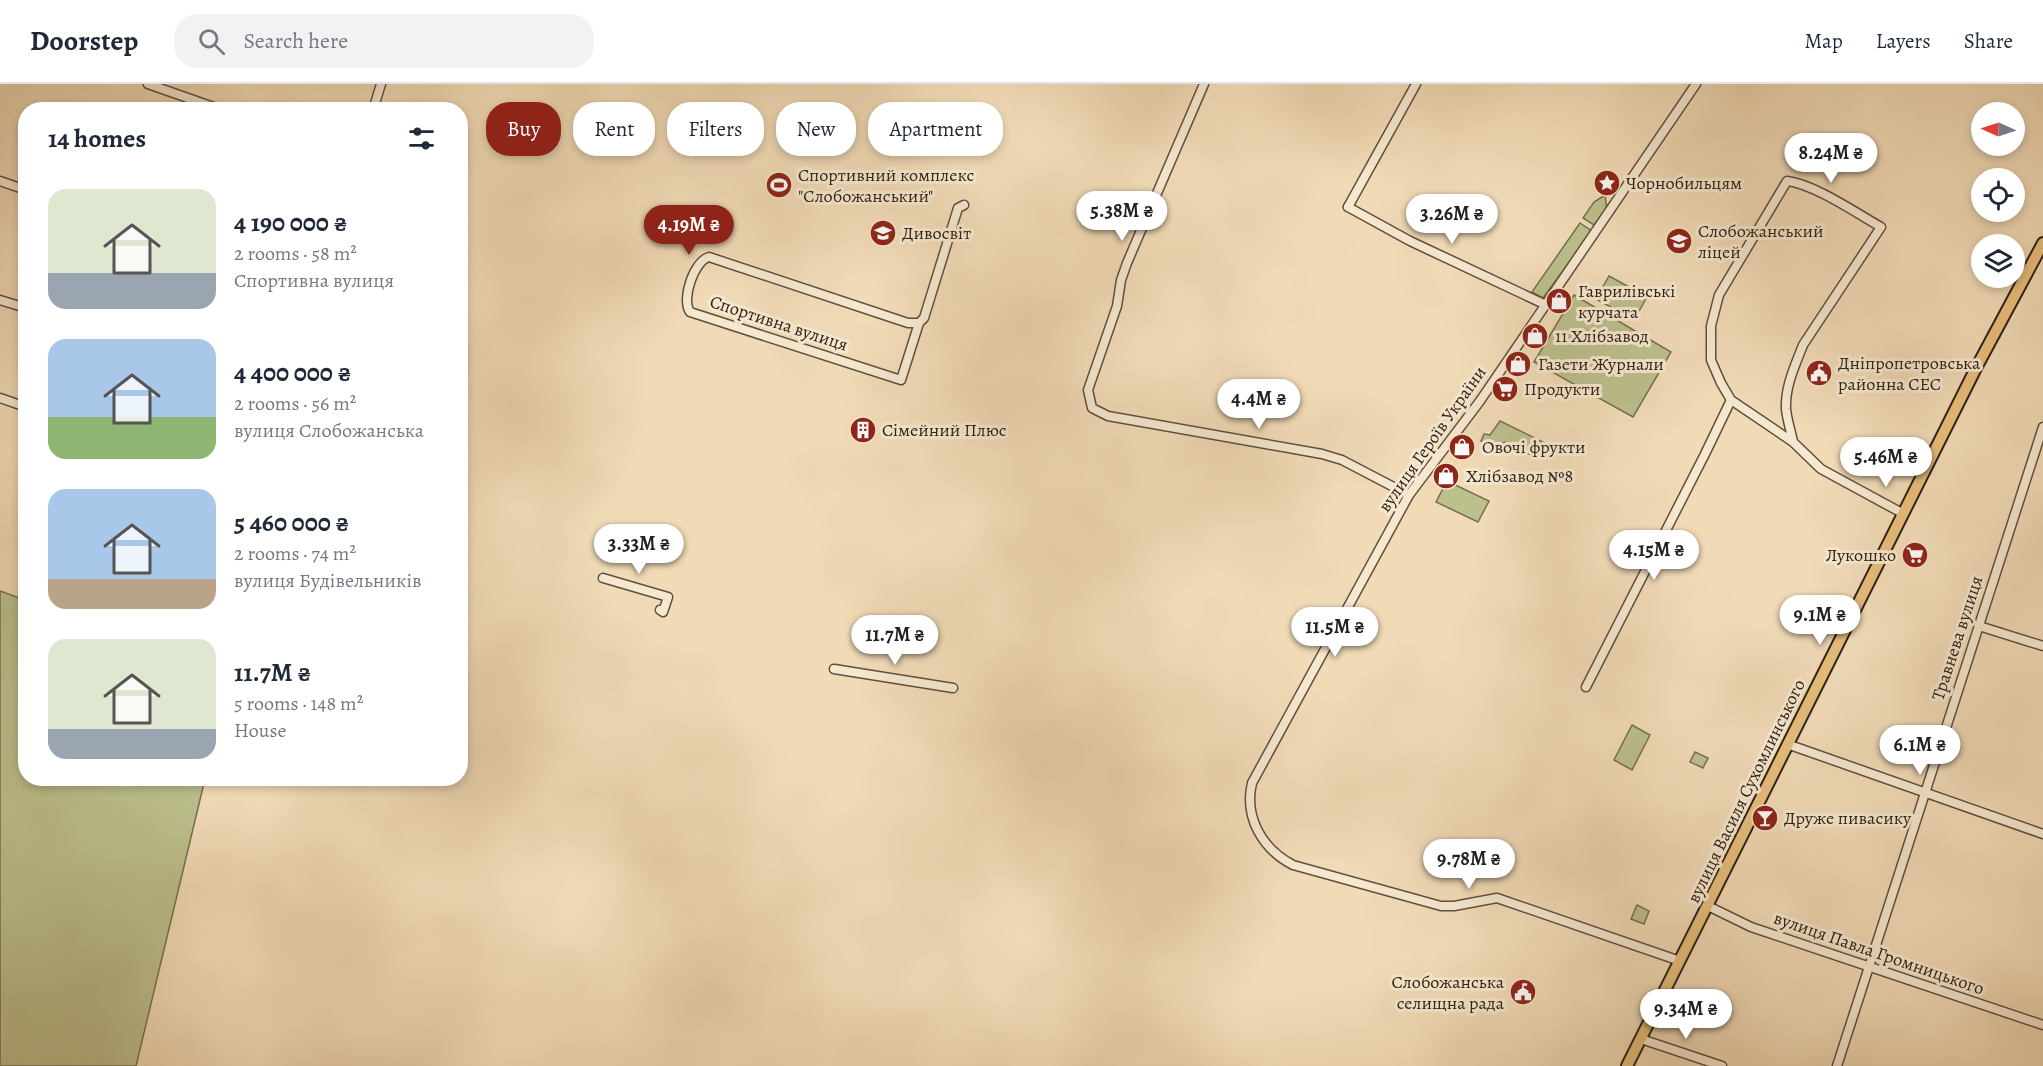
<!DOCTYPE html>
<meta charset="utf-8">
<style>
:root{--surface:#fff;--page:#f2f2f3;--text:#1f2937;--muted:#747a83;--line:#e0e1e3;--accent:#8f2418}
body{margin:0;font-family:Alegreya,serif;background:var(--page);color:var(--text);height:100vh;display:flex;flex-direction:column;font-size:22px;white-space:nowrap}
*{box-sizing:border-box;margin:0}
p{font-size:20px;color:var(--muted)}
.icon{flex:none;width:33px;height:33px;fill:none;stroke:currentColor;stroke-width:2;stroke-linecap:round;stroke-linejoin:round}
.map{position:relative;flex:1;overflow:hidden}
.side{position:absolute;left:18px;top:18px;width:450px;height:684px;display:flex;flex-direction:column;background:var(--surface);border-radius:24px;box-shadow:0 3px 9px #0003}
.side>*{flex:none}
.banner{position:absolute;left:486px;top:18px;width:570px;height:54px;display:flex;gap:12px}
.needle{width:39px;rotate:273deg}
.fabs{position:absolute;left:1971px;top:18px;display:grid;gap:12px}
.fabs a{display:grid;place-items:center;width:54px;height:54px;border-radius:50%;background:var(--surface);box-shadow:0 3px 9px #0003;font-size:30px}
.price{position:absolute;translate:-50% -51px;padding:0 14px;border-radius:21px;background:#fff;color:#222;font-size:20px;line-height:39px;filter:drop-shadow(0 2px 3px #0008)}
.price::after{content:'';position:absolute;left:50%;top:36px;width:18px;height:14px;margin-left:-9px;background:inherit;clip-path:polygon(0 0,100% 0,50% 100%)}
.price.selected{background:var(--accent);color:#fff}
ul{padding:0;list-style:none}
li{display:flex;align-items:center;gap:18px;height:150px;padding:0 30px}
li span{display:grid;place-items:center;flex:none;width:168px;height:120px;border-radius:18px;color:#555}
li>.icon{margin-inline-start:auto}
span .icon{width:72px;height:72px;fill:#fffc;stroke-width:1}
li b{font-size:26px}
h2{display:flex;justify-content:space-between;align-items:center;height:72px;padding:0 30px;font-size:26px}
.chip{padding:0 21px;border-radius:24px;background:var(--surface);box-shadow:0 3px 9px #0003;font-size:21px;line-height:54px}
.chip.selected{background:var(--accent);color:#fff}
header{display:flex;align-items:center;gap:36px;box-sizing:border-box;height:84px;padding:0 30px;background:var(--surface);border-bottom:2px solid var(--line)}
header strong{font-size:28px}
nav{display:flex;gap:33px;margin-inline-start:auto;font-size:21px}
.search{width:420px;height:54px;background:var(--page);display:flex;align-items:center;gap:15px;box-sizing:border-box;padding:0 21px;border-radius:24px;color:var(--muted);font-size:22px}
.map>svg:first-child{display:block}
</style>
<header>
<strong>Doorstep</strong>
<div class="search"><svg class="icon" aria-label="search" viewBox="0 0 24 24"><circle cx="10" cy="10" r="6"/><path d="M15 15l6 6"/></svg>Search here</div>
<nav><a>Map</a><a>Layers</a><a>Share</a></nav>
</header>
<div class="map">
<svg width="2043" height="982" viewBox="0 0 2043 982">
<rect width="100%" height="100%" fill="#f1dbb7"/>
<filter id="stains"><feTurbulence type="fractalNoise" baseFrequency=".00333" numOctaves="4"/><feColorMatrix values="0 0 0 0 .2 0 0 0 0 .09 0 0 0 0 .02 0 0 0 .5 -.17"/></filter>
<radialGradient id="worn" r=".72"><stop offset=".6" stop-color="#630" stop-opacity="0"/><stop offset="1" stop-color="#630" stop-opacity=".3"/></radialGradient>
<g fill="#bcc08d" stroke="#767050" stroke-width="1.5">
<path d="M1605 111 1607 126 1594 141 1583 134 1594 118Z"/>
<path d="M1580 139 1592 147 1543 214 1532 208Z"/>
<path d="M1609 192 1647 213 1634 236 1596 215Z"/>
<path d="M1574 211 1671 268 1633 333 1534 278Z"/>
<path d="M1500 337 1551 362 1533 372 1505 358 1498 362 1481 357 1484 350 1490 351Z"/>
<path d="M1447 397 1489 417 1478 438 1436 418Z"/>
<path d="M0 507 25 516 26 694 205 695 136 982H0Z"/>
<path d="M1632 641 1650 651 1632 686 1614 676Z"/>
<path d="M1695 668 1708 674 1703 684 1690 678Z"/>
<path d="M1637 821 1649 827 1644 840 1631 835Z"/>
</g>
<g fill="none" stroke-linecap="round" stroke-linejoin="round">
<defs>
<g id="minor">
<path d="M148 0 222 26"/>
<path d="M1204 0 1127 179 1121 196 1117 222 1088 306 1092 324 1108 332 1322 370 1342 376 1409 411"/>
<path d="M373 26 381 0"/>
<path d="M0 97 26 106"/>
<path d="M1348 123 1410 157 1544 220"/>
<path d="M1348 123 1416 0"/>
<path d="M0 216 26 224"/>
<path d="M919 239 901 296 690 228C681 215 694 177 709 173L908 239H919L924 234 958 124 964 121"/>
<path d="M0 314 26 323"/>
<path d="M1793 358C1791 347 1787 336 1786 325 1785 302 1795 282 1803 261L1881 143C1856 129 1814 100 1787 97L1719 211 1711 242V276L1721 299 1731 316 1793 358 1821 385 1902 429"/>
<path d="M603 494 668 513 663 528 660 526"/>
<path d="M1979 542 2043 562"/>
<path d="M834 585 953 604"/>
<path d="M1586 603 1705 370 1731 316"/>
<path d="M1787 660 2043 750"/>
<path d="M1708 822 1751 843 2043 941"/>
<path d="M1680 877 1497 814 1454 822H1441L1293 781C1262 765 1244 733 1252 699L1409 411 1480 317 1696 0"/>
<path d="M1641 955 1722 982"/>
<path d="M1837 982 2043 343"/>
</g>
<path id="major" d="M1627 982 1975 286 2043 159"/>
</defs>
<use href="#minor" stroke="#604f3d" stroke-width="11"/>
<use href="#major" stroke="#2f2014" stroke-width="14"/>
<use href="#minor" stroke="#f6e8d0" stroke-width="8"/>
<use href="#major" stroke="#e8be7c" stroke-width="10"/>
</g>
<defs>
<symbol id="sight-disc" viewBox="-11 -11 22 22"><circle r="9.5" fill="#8f2418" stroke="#f6e8d0"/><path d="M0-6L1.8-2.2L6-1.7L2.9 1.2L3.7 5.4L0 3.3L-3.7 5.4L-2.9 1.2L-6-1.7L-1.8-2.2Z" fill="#fff"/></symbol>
<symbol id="stadium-disc" viewBox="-11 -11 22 22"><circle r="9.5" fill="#8f2418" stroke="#f6e8d0"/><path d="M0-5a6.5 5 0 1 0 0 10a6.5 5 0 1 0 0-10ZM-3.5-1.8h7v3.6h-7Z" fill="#fff"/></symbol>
<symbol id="school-disc" viewBox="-11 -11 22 22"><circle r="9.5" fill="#8f2418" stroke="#f6e8d0"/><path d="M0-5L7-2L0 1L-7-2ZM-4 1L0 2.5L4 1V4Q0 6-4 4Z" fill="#fff"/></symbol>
<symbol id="shop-disc" viewBox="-11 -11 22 22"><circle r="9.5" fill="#8f2418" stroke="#f6e8d0"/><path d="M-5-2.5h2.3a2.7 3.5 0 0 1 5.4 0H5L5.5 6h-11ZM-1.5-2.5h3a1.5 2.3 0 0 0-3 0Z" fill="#fff"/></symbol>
<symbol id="civic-disc" viewBox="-11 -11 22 22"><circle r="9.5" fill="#8f2418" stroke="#f6e8d0"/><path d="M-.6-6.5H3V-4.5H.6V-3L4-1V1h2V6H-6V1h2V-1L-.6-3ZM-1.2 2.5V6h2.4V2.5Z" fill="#fff"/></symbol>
<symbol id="supermarket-disc" viewBox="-11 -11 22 22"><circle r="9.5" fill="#8f2418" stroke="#f6e8d0"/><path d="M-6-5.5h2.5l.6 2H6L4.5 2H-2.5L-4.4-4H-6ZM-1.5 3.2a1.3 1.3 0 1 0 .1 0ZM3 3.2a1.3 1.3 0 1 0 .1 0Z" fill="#fff"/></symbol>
<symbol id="building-disc" viewBox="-11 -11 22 22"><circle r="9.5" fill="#8f2418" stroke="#f6e8d0"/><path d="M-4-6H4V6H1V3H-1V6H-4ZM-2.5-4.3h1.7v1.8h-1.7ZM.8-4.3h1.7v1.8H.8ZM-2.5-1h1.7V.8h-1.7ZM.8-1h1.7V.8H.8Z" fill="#fff"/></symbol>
<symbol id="bar-disc" viewBox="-11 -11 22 22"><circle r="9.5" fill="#8f2418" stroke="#f6e8d0"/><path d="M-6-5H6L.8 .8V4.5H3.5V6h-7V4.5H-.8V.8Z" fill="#fff"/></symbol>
</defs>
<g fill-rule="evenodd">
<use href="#sight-disc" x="1592" y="84" width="30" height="30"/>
<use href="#stadium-disc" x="764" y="86" width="30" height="30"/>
<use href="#school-disc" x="868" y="134" width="30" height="30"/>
<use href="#school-disc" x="1664" y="142" width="30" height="30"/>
<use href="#shop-disc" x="1544" y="202" width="30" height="30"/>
<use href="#shop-disc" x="1520" y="237" width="30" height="30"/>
<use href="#shop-disc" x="1503" y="265" width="30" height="30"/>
<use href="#civic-disc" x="1804" y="274" width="30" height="30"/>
<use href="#supermarket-disc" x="1490" y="290" width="30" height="30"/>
<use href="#building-disc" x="848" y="331" width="30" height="30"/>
<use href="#shop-disc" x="1447" y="348" width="30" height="30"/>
<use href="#shop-disc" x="1431" y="377" width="30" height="30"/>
<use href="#supermarket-disc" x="1900" y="456" width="30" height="30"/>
<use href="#bar-disc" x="1750" y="719" width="30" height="30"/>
<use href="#civic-disc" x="1508" y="893" width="30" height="30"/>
</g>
<g text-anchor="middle" stroke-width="6" stroke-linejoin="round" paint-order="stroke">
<g font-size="18" fill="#2f2014" stroke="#f6e8d0" text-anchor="start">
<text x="798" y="97">Спортивний комплекс<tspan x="798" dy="21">"Слобожанський"</tspan></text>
<text x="1626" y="105">Чорнобильцям</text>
<text x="1698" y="153">Слобожанський<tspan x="1698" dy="21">ліцей</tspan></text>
<text x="902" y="155">Дивосвіт</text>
<text x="1578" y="213">Гаврилівські<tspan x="1578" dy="21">курчата</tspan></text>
<text x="1555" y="258">11 Хлібзавод</text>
<text x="1838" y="285">Дніпропетровська<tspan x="1838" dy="21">районна СЕС</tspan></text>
<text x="1538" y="286">Газети Журнали</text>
<text x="1524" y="311">Продукти</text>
<text x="882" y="352">Сімейний Плюс</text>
<text x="1482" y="369">Овочі фрукти</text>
<text x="1466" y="398">Хлібзавод №8</text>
<text x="1896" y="477" text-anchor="end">Лукошко</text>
<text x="1784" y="740">Друже пивасику</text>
<text x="1504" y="904" text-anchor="end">Слобожанська<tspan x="1504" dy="21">селищна рада</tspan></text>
</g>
<g font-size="18" fill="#2f2014" stroke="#f6e8d0">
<text transform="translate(779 239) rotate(18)" y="6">Спортивна вулиця</text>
<text transform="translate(1432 355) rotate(-55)" y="6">вулиця Героїв України</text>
<text transform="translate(1957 554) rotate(-72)" y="6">Травнева вулиця</text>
<text transform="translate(1746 707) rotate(-64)" y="6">вулиця Василя Сухомлинського</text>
<text transform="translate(1879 869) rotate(19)" y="6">вулиця Павла Громницького</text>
</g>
</g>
<rect width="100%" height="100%" filter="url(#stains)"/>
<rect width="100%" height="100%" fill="url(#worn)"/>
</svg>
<div class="fabs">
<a><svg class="needle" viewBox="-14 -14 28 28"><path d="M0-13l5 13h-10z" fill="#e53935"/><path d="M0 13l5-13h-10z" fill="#747a83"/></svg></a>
<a><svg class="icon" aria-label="locate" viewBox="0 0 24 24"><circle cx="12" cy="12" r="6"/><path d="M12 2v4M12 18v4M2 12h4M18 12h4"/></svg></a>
<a><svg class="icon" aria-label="layers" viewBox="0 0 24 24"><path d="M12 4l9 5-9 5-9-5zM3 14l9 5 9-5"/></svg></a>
</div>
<b class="price" style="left:1831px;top:100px">8.24M ₴</b>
<b class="price" style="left:1122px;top:158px">5.38M ₴</b>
<b class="price" style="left:1452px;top:161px">3.26M ₴</b>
<b class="price selected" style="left:689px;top:172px">4.19M ₴</b>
<b class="price" style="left:1259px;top:346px">4.4M ₴</b>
<b class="price" style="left:1886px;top:404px">5.46M ₴</b>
<b class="price" style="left:639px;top:491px">3.33M ₴</b>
<b class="price" style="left:1654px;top:497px">4.15M ₴</b>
<b class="price" style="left:1820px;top:562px">9.1M ₴</b>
<b class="price" style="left:1335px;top:574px">11.5M ₴</b>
<b class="price" style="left:895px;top:582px">11.7M ₴</b>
<b class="price" style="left:1920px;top:692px">6.1M ₴</b>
<b class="price" style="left:1469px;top:806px">9.78M ₴</b>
<b class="price" style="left:1686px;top:956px">9.34M ₴</b>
<div class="banner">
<a class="chip selected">Buy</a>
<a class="chip">Rent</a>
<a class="chip">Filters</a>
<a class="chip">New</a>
<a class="chip">Apartment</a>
</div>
<section class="side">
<h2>14 homes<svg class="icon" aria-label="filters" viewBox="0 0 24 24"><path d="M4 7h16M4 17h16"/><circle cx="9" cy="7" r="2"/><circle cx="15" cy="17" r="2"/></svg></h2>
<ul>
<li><span style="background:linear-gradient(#dfe7d0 70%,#9aa5b1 0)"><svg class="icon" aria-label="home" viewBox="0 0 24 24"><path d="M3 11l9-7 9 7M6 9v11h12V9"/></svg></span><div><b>4 190 000 ₴</b><p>2 rooms · 58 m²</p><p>Спортивна вулиця</p></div></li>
<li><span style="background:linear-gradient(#a9c7e8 65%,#8fb573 0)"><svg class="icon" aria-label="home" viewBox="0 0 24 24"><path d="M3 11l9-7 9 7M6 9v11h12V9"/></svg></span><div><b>4 400 000 ₴</b><p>2 rooms · 56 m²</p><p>вулиця Слобожанська</p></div></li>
<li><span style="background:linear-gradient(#a9c7e8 75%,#b9a48a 0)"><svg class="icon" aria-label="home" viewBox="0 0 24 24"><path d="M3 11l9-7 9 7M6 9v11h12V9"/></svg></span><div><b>5 460 000 ₴</b><p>2 rooms · 74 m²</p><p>вулиця Будівельників</p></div></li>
<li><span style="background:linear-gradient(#dfe7d0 75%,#9aa5b1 0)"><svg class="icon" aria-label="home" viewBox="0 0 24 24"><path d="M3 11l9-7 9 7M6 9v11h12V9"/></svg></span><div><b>11.7M ₴</b><p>5 rooms · 148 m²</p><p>House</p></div></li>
</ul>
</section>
</div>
